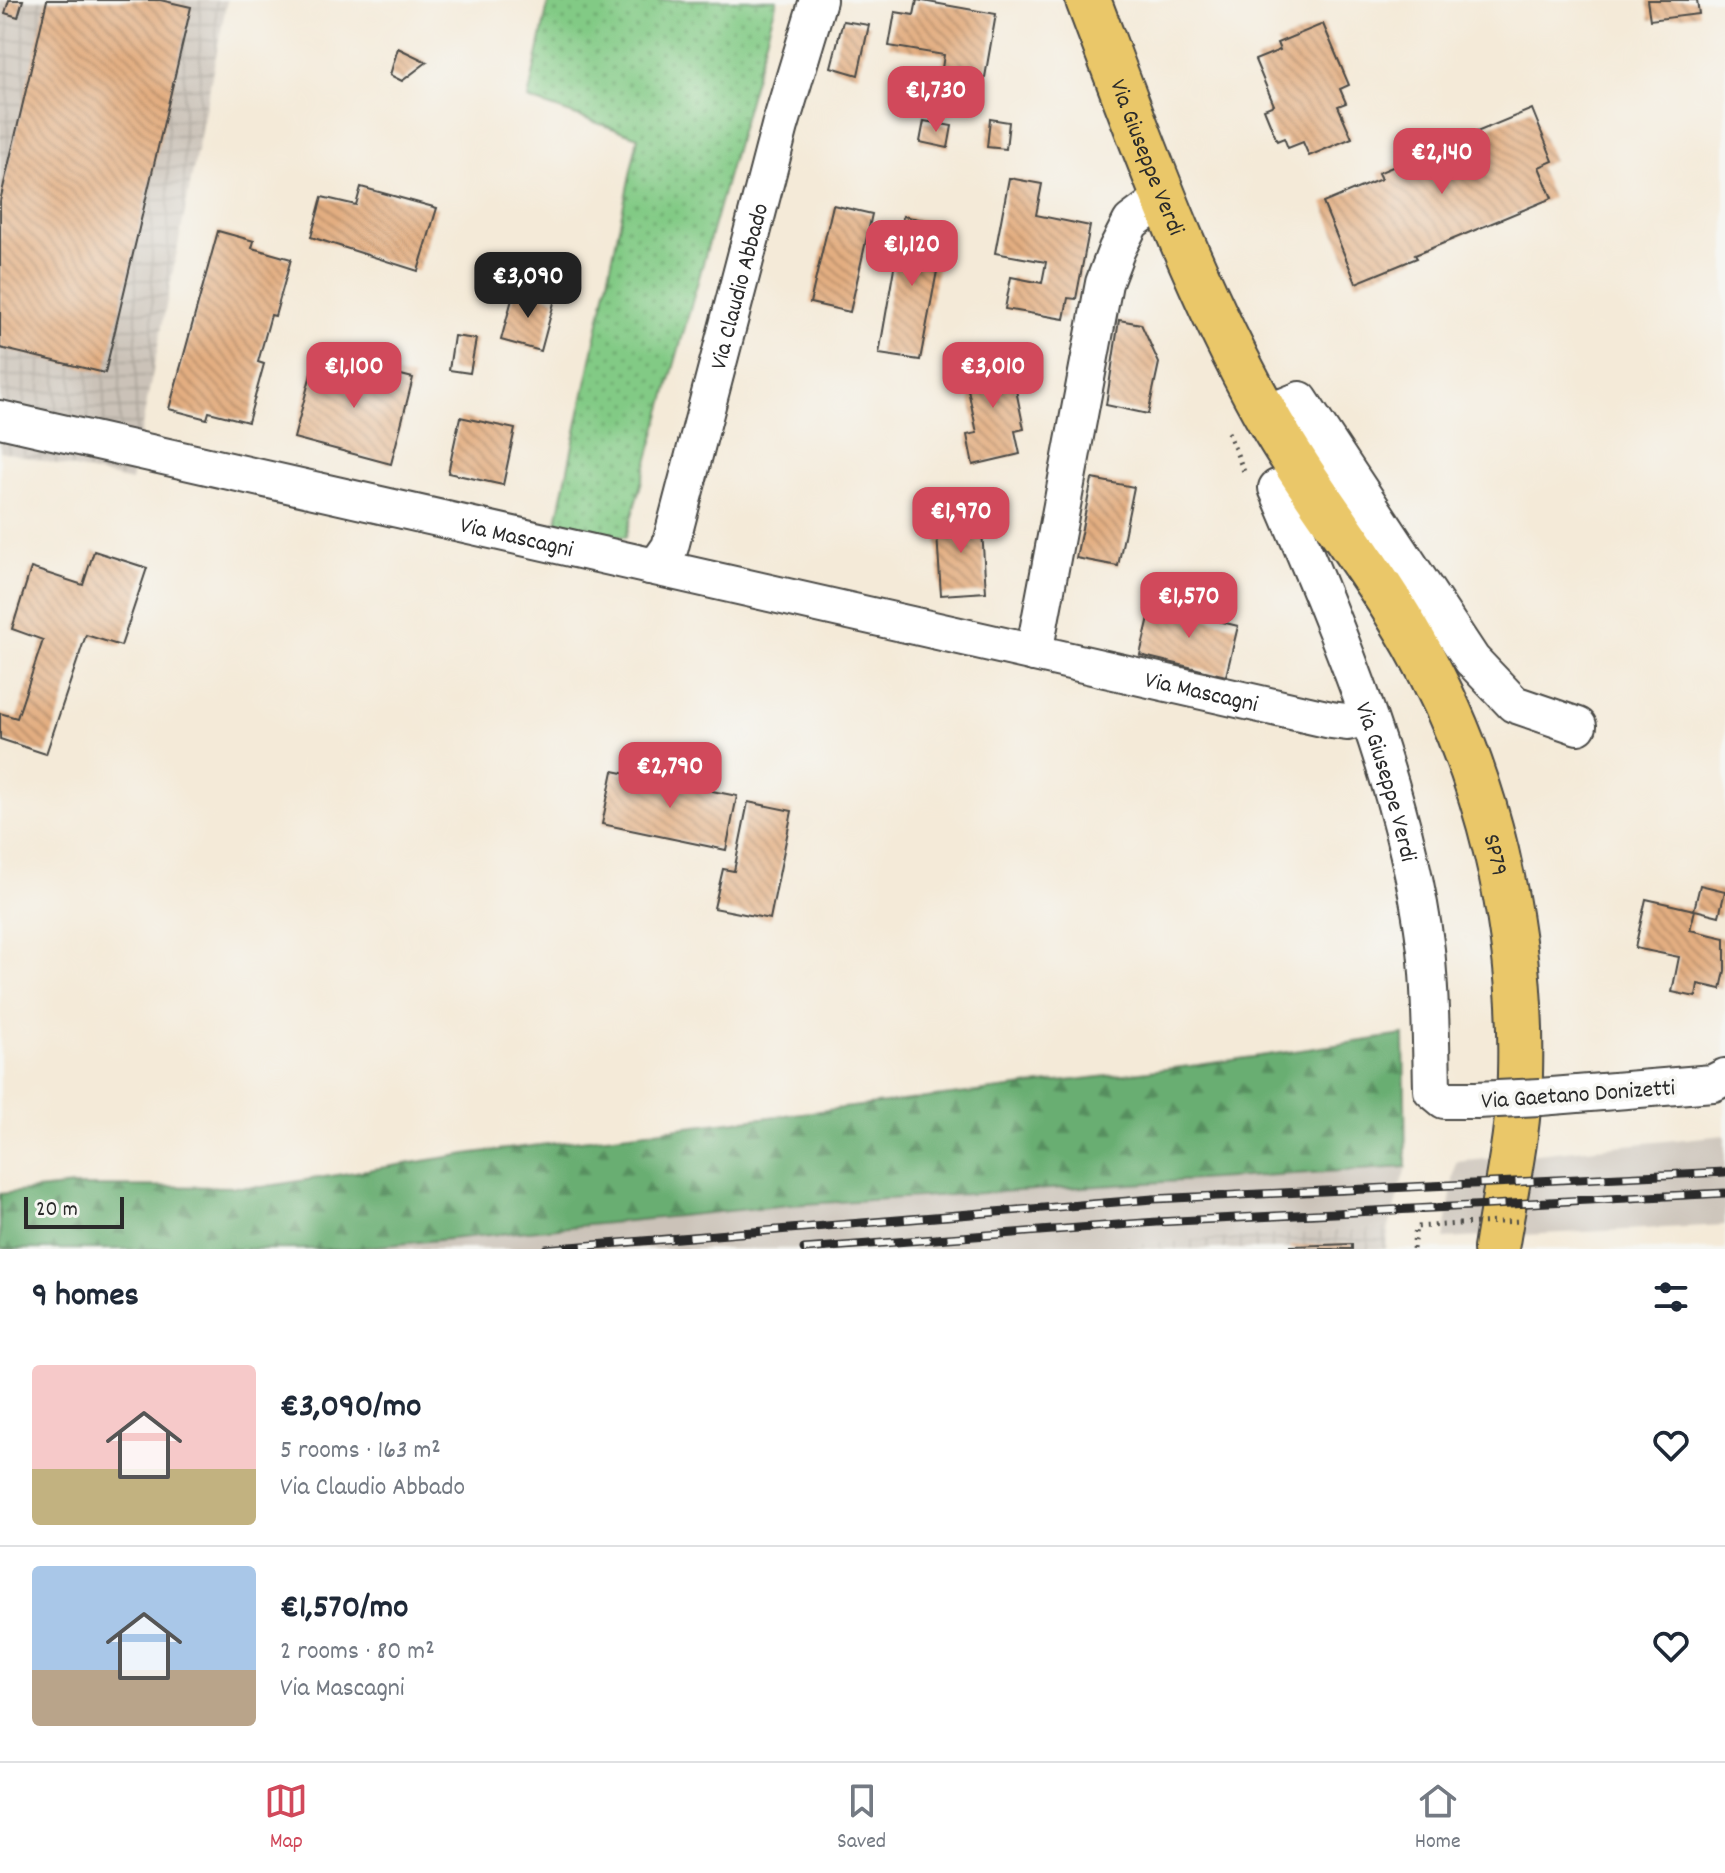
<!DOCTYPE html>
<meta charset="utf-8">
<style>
:root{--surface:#fff;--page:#f6f6f7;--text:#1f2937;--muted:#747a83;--line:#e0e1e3;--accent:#d1495b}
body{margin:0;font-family:Dekko,sans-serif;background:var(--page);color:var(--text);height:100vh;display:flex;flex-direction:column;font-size:30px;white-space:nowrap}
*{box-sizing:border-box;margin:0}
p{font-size:26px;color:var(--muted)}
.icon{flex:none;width:44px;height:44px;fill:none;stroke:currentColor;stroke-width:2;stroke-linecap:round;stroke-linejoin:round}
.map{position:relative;height:1249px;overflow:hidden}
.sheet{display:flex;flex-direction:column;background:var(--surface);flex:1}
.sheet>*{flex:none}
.scale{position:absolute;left:24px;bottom:20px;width:100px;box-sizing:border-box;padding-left:8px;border:4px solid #2b2b2b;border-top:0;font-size:22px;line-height:28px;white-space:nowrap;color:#2b2b2b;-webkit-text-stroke:6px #f6f6f2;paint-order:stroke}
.price{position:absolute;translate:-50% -68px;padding:0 18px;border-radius:16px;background:var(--accent);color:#fff;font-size:26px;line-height:52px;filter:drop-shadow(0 2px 4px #0008)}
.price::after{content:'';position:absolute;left:50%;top:48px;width:24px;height:18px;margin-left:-12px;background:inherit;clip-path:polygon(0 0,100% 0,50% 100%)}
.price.active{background:#222;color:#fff}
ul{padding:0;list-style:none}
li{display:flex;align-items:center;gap:24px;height:200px;padding:0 32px}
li+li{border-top:2px solid var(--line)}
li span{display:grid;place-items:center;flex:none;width:224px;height:160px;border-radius:8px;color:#555}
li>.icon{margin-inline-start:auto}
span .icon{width:96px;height:96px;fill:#fffc;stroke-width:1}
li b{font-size:34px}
h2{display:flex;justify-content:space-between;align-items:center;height:96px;padding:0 32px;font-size:34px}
.dock{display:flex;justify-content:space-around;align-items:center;height:112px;border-top:2px solid var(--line);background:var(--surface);font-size:22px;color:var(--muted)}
.dock a{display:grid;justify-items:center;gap:4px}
.dock .active{color:var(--accent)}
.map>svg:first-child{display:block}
</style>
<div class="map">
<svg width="1725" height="1249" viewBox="0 0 1725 1249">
<defs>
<pattern id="industrial-grid" width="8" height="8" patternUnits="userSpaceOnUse" patternTransform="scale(2)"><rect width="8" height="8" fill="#cbc2b8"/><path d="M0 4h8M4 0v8" fill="none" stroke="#aea79e"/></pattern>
<pattern id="grass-dots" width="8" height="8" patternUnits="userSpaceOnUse" patternTransform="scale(2)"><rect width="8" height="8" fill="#82ca85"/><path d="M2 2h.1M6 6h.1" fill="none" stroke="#6ba46d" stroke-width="1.8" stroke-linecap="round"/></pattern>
<pattern id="forest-firs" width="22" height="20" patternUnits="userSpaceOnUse" patternTransform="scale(2)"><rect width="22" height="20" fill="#69ae72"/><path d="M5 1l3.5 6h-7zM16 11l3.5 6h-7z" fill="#578e5e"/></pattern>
<pattern id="building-back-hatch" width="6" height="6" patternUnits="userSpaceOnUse" patternTransform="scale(2)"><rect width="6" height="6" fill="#e3ae81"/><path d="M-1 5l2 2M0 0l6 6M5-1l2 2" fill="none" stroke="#b88e6a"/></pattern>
</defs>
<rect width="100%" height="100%" fill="#f6f6f2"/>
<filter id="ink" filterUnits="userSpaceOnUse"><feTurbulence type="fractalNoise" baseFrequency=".0125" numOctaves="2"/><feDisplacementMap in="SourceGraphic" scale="16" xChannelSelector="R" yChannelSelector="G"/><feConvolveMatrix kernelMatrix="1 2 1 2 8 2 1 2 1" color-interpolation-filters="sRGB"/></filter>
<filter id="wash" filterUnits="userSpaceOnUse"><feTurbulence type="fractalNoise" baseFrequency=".006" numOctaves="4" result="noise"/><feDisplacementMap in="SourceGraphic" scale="32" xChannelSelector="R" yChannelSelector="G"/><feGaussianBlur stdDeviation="1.8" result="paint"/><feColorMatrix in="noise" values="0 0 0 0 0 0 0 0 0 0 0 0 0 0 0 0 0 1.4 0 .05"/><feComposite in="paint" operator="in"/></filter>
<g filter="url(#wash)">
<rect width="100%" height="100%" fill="#f4ead8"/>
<g fill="url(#industrial-grid)">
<path d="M0 0H227L131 481 0 451Z"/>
<path d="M1389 1227 1386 1249H1060Z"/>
</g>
<g fill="#cbc2b8">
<path d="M1725 1135V1225L1444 1239 1456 1162Z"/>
<path d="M1406 1167 1389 1227 1060 1249H348L789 1205Z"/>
</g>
<path fill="url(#grass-dots)" stroke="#567a58" stroke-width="2" d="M549 0H777L626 537 555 531 638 137 528 99Z"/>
<path fill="url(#forest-firs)" stroke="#4a6c4e" stroke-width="2" d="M1404 1035 1406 1167 789 1205 348 1249H0V1194L73 1186 262 1187 473 1153 1198 1065Z"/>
<g id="blocks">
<g fill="url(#building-back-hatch)">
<path d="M9 0H23L18 17 5 13Z"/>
<path d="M47 0H160L191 7 105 373 0 348V201Z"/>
<path d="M917 0 996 14 984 83 941 75 944 55 889 46 895 12 914 15Z"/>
<path d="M1647 0H1697L1699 14 1650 20Z"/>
<path d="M843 21 869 25 858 75 831 67Z"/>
<path d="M1323 24 1349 85 1340 89 1346 103 1338 106 1352 138 1309 156 1303 142 1288 148 1284 138 1277 141 1264 109 1274 105 1255 60 1280 50 1277 43Z"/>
<path d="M398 48 427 62 402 81 390 75Z"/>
<path d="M1532 109 1553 161 1539 167 1552 198 1415 255 1417 258 1356 283 1323 203 1381 179 1378 173Z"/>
<path d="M990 119 1009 122 1006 149 987 147Z"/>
<path d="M924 121 952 126 948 148 920 142Z"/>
<path d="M1009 178 1042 184 1036 215 1090 226 1076 299 1068 298 1064 319 1005 309 1011 277 1042 283 1046 262 995 253Z"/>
<path d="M361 187 437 208 418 271 311 237 322 197 356 205Z"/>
<path d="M833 205 872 214 850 312 810 303Z"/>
<path d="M903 216 946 224 920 360 879 354Z"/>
<path d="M218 231 254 241 252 248 291 259 275 316 271 315 258 362 264 364 248 422 209 412 207 419 169 409Z"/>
<path d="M515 288 555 299 541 351 501 340Z"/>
<path d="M1119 320 1141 324 1159 363 1148 414 1106 405Z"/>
<path d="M454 336 476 339 470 373 449 370Z"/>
<path d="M1009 356 1024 429 1015 431 1020 454 973 465 967 435 977 433 963 365Z"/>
<path d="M315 359 367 372 369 367 413 378 391 464 294 438Z"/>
<path d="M460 417 515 429 503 485 448 473Z"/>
<path d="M1092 479 1134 487 1118 566 1076 558Z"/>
<path d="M981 515 986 592 941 595 936 518Z"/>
<path d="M94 551 147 568 121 646 86 635 46 754 0 739V713L17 718 43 640 12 629 31 568 83 585Z"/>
<path d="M1152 605 1238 626 1226 676 1140 655Z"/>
<path d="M613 771 737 796 726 850 602 824Z"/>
<path d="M748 802 792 811 770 919 714 908 723 869 734 871Z"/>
<path d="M1700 885 1725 891 1719 916 1695 910 1690 930 1725 938V971L1721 989 1698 984 1696 997 1672 992 1679 957 1635 948 1646 899 1694 910Z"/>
<path d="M1352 1244V1249H1291V1246Z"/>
</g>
</g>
</g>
<g filter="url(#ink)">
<use href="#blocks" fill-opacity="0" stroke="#494845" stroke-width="2"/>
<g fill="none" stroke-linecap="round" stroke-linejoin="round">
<defs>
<g id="minor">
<path d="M1265 414 1300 400 1472 660 1514 704 1578 726"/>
<path id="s1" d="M0 419 1331 720 1347 722 1368 717"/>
<path id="s2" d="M1277 488C1340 635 1406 790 1426 950 1431 996 1431 1044 1432 1090L1444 1100H1476"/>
<path id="s3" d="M650 566 661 560 670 547 780 126 818 0"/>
<path d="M1034 653 1104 283 1117 249 1131 222 1163 198"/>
<path d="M1540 1097 1713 1083 1725 1077"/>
</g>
<g id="major">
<path id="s4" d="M1088 0C1141 140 1191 280 1264 411 1309 492 1370 564 1415 644 1488 772 1524 928 1520 1074 1519 1133 1505 1191 1496 1249"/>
</g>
</defs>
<use href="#minor" stroke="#494845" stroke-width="40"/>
<use href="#major" stroke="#494845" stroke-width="48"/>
<g stroke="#494845" stroke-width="5" stroke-dasharray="2 6" stroke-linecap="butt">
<path d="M1228 432 1245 474"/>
<path d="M1413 1249 1416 1227 1459 1224"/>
</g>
<use href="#minor" stroke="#fff" stroke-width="36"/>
<use href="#major" stroke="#eac769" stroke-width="44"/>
<defs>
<g id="rail">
<path d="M546 1249 1153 1199 1725 1172"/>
<path d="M804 1249 1157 1222 1725 1193"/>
</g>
</defs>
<use href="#rail" stroke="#2b2b2b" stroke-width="9"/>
<use href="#rail" stroke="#f6f6f2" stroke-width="6" stroke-dasharray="18" stroke-linecap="butt"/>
<defs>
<path id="minor-bridge" d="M1476 1100 1540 1097"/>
</defs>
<use href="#minor-bridge" stroke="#494845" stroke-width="40" stroke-linecap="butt"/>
<path stroke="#494845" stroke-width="5" stroke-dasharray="2 6" stroke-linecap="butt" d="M1459 1224 1521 1221"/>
<use href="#minor-bridge" stroke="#fff" stroke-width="36"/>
</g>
</g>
<g text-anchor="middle" stroke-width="7" stroke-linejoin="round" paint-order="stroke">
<g font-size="24" fill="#2b2b2b" stroke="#f6f6f2">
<text dy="8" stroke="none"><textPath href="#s4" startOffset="168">Via Giuseppe Verdi</textPath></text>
<text dy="8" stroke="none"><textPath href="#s3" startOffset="298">Via Claudio Abbado</textPath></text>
<text dy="8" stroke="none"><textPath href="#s1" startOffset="530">Via Mascagni</textPath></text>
<text dy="8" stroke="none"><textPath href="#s1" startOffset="1232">Via Mascagni</textPath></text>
<text dy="8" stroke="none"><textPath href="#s2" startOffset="314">Via Giuseppe Verdi</textPath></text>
<text dy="8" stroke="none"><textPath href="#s4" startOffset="952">SP79</textPath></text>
<text transform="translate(1578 1093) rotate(-4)" y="8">Via Gaetano Donizetti</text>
</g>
</g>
</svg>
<div class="scale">20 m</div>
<b class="price" style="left:936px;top:134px">€1,730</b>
<b class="price" style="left:1442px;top:196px">€2,140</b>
<b class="price" style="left:912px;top:288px">€1,120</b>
<b class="price active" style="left:528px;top:320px">€3,090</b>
<b class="price" style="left:354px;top:410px">€1,100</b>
<b class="price" style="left:993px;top:410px">€3,010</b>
<b class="price" style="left:961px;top:555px">€1,970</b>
<b class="price" style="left:1189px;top:640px">€1,570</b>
<b class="price" style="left:670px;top:810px">€2,790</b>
</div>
<section class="sheet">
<h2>9 homes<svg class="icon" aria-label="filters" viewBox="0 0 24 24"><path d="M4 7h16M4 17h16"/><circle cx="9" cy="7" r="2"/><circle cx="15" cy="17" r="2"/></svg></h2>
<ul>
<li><span style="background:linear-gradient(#f6c9c9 65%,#c2b280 0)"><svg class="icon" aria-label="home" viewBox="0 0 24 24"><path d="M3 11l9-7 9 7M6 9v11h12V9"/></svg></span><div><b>€3,090/mo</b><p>5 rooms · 163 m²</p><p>Via Claudio Abbado</p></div><svg class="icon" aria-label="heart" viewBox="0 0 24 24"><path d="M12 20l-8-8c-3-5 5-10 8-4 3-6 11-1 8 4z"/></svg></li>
<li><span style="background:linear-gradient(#a9c7e8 65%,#b9a48a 0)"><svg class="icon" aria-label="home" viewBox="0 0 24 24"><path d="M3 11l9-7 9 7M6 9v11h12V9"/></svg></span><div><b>€1,570/mo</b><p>2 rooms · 80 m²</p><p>Via Mascagni</p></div><svg class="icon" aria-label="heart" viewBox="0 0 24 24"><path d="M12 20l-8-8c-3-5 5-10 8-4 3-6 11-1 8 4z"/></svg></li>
</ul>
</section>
<nav class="dock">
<a class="active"><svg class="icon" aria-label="map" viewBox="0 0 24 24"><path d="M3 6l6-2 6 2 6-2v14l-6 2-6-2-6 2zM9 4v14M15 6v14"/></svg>Map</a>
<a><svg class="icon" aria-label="saved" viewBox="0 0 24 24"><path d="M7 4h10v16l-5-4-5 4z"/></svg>Saved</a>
<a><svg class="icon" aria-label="home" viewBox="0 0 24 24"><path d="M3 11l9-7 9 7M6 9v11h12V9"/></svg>Home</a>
</nav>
